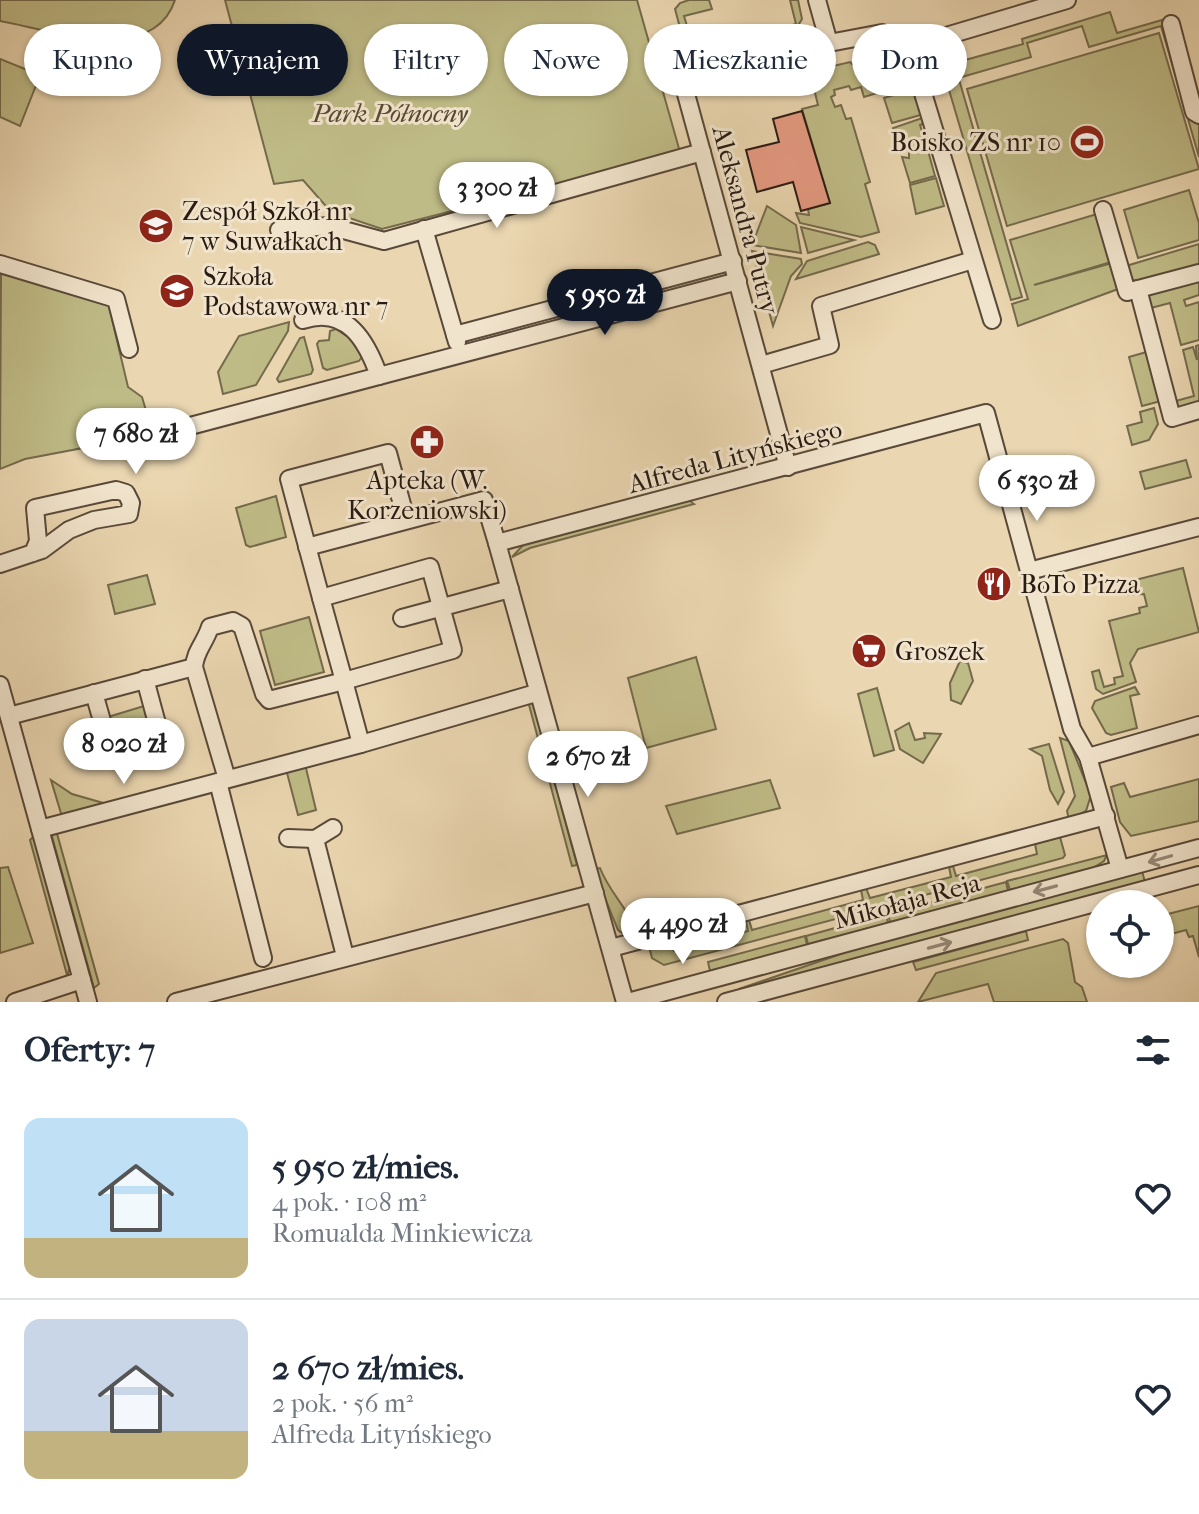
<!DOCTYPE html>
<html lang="pl">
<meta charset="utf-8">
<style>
:root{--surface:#fff;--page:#f6f6f7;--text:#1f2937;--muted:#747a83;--line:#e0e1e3;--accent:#111827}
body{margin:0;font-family:"IM FELL French Canon",serif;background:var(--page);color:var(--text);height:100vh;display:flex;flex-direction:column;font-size:30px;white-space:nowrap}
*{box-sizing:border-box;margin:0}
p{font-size:26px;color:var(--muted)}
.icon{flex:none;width:44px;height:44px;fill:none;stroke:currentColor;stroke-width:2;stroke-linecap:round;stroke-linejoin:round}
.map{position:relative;height:1002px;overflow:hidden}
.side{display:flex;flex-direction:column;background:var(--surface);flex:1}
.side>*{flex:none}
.banner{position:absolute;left:24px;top:24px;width:1152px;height:72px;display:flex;gap:16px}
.tools{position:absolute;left:1086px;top:890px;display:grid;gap:16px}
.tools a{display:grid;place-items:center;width:88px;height:88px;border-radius:50%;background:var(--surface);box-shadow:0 2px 6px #0004;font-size:40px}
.price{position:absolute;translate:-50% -68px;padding:0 18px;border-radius:28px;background:#fff;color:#222;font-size:26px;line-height:52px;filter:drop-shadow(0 2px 4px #0008)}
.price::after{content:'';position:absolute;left:50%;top:48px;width:24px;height:18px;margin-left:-12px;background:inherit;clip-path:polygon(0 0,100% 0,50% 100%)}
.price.on{background:var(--accent);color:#fff}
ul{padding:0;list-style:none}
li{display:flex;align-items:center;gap:24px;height:200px;padding:0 24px}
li+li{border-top:2px solid var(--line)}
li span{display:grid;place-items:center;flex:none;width:224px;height:160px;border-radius:16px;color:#555}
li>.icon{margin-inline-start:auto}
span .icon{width:96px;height:96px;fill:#fffc;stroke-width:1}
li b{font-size:34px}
h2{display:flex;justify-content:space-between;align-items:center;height:96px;padding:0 24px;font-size:34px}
.pill{padding:0 28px;border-radius:36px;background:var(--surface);box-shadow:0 2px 6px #0004;font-size:28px;line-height:72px}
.pill.on{background:var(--accent);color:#fff}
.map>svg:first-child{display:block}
</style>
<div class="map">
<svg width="1199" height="1002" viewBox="0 0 1199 1002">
<rect width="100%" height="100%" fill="#ead6b0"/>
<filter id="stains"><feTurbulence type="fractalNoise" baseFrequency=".0025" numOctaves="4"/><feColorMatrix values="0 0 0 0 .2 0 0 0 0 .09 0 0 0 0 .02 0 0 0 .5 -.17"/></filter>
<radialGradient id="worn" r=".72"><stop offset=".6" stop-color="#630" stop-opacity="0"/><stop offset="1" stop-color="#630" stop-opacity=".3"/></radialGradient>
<g fill="#bfbb86" stroke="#746a4c" stroke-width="2">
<path d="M0 0H175C153 67 51 30 0 21Z"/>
<path d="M225 0H637L680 152 382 229 331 212 303 180 274 184Z"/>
<path d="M689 0H709L712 9 684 16 695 52 796 24 790 0H798L802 19 789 40 703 62 687 54 675 9 680 3Z"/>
<path d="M1110 12 1117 33 1162 20 1190 117 1199 125V157L1161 26 1089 47 1082 26 1027 43 1031 57 962 77 958 62 1023 44 1022 39Z"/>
<path d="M1159 33 1199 169 1007 226 967 89Z"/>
<path d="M0 59 40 75 20 126 0 117Z"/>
<path d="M850 62 877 90V93L864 97 861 87 851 90 849 86 834 90 835 95 831 97 835 107 841 105 846 119 851 118 870 182 865 184 879 232 861 237 800 223 796 213 809 215 808 209 830 203 802 109 818 105 812 81 821 69Z"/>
<path d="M956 69 1022 297 1011 300 944 73Z"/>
<path d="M903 92 904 95 913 92 919 99 924 114 892 123 884 98Z"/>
<path d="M925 117 926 123 920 125 926 144 901 152 893 128Z"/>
<path d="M927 147 935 176 910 183 902 157 909 158V152Z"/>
<path d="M936 178 944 206 916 214 910 185Z"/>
<path d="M1189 190 1199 223V240L1138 258 1124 210Z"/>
<path d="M767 206 796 225 801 253 752 245Z"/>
<path d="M1097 214 1111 262 1034 285 1112 263 1118 289 1018 326 1012 304 1028 299 1010 240Z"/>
<path d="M801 227 854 240 808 253Z"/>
<path d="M868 242 875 245 879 254 796 279 807 261Z"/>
<path d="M1199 244V268L1132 286 1126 266Z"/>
<path d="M752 251 801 259 802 264 791 276 773 326Z"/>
<path d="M1 268 107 298 128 387 142 397 150 424 167 432 25 459 0 469Z"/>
<path d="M1199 279V295L1184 300 1186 306 1199 302V340L1181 345 1170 303 1147 309 1145 299 1149 293Z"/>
<path d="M289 322 288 331 256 385 223 394 218 372 239 336Z"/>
<path d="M336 329 351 339 362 357 359 361 327 370 323 368 317 344 319 341 329 340 330 331Z"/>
<path d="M304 337 313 370 311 374 279 382 277 379 300 338Z"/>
<path d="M1199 345V403L1178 408 1172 402 1194 396 1183 350 1193 347 1197 360 1196 346Z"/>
<path d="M1150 351 1161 401 1142 406 1129 357Z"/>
<path d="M1154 408 1158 424 1149 440 1132 445 1127 426 1142 422 1140 412Z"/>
<path d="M1186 460 1191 477 1145 489 1140 472Z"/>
<path d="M276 496 286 537 250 547 246 545 236 508Z"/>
<path d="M687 499 694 504 530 548 512 557 525 543Z"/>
<path d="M1183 568 1199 632 1138 649 1130 663 1136 682 1103 694 1096 689 1092 672 1099 670 1104 687 1115 684 1114 678 1123 676 1109 621 1140 613 1139 608 1147 606 1144 594 1123 595V583Z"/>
<path d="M147 575 155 604 115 614 108 585Z"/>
<path d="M309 617 324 672 275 685 260 631Z"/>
<path d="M696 657 716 729 646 748 628 678Z"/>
<path d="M960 661 968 663 973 681 961 704 951 700 950 683Z"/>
<path d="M1135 687 1139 694 1130 696 1137 728 1111 735 1106 733 1092 708 1095 701Z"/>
<path d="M877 688 894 750 874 756 858 694Z"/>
<path d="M528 701 534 705 577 865 572 866Z"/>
<path d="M144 706 153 737 117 748 108 717Z"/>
<path d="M909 723 915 740 925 738 924 733 941 734 923 763 900 749 895 731Z"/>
<path d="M1060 738 1069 741 1091 795 1086 811 1069 820 1067 811 1075 796Z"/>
<path d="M1049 744 1064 792 1058 804 1050 790 1042 756 1030 749Z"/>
<path d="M305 764 316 810 298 815 286 769Z"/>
<path d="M1199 779V821L1131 836 1120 822 1111 787 1124 783 1130 797Z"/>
<path d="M51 780 72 794 114 806 63 820Z"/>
<path d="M770 780 780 808 677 834 666 806Z"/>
<path d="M56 830 99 984 94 988 51 833Z"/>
<path d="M34 836 70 968 67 975 30 840Z"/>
<path d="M1060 837 1065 855 1063 858 664 965 652 958 649 947 670 941 674 951 748 931 746 921 749 920 752 930 863 900 861 890 866 888 870 898 951 877 949 867 953 866 956 876 1037 854 1035 844Z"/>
<path d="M1107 855 1104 861 1093 868 1010 890 1007 881Z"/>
<path d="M8 867 33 943 0 953V868Z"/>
<path d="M600 868C609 892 631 912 637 934L626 936 618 930 593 869Z"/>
<path d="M1142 871 1145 882 739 989 864 946Z"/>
<path d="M1006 882 1008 891 890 922 888 914Z"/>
<path d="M1199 906V957L1193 936 1189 937 1186 930 1160 937V916Z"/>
<path d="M886 914 888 923 808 944 806 936Z"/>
<path d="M1026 931 1028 940 916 970 913 962Z"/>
<path d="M805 936 807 945 710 971 708 962Z"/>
<path d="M1063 939 1068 943 1075 982 1082 987 1087 1002H994L988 984 918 1002 936 973Z"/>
</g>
<path fill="#e69a82" stroke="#291a12" stroke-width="2" d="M802 111 830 203 801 211 793 182 757 192 746 150 779 142 773 119Z"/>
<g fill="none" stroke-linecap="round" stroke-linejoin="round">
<defs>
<g id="minor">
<path d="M1171 24 1194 112 1199 115"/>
<path d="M829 43 882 33 909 47 1067 0"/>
<path d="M909 47 992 320"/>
<path d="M1103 210 1127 292 1199 273"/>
<path d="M424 229 457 342"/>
<path d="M279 230 329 226 384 241 702 152"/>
<path d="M0 264 116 299 129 349"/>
<path d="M1138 289 1172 418 1199 410"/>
<path d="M303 320C347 305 367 342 379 376"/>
<path d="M455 335 733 261"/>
<path d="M761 365 830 345 821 306 973 260"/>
<path d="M175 430 738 281"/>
<path d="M788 467 683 83 829 43 817 0"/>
<path d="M307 547 484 500 497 543"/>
<path d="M0 564 42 550 69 530 94 520 129 514 131 503 126 493 116 490 35 508 38 541 33 553"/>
<path d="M430 567 453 650 344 681 321 598Z"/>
<path d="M1029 571 1199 527"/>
<path d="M321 598 289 479 388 453 406 519"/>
<path d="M402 618 510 589"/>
<path d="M0 685 88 1002"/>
<path d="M94 693 112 756 162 742 145 679"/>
<path d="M9 716 194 667"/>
<path d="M1088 757 1199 725"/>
<path d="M227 779 194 667C195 651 205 643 210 627L233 621 242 626 264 694 269 700 344 681 361 744"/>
<path d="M218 782 263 958"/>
<path d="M333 828 315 839 345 956"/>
<path d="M40 829 361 744 536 693"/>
<path d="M288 838 315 839"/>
<path d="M611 948 1106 816"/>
<path d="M15 1002 82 980"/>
<path d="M176 1002 595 893"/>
<path d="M625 1002 497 543 986 413 1072 729 1088 757 1120 869"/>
<path d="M628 1002 1199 848"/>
<path d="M726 1002 1199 875"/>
</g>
</defs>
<use href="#minor" stroke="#59493a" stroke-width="20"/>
<use href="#minor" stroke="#f1e4cc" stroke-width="16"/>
</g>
<defs><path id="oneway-shaft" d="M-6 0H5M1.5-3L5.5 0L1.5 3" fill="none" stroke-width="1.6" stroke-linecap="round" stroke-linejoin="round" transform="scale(2)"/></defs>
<g stroke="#978978">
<use href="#oneway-shaft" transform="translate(1160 859) rotate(164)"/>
<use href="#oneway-shaft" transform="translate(1045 889) rotate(165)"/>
<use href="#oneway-shaft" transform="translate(940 945) rotate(-15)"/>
</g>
<defs>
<symbol id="stadium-disc" viewBox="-11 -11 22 22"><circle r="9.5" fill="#8f2418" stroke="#f1e4cc"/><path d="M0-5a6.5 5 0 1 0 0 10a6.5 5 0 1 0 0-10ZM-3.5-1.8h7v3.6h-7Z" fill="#fff"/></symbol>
<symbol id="school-disc" viewBox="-11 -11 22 22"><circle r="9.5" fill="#8f2418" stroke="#f1e4cc"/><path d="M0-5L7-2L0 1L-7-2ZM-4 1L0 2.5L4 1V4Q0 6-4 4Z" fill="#fff"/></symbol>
<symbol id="pharmacy-disc" viewBox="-11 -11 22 22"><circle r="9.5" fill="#8f2418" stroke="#f1e4cc"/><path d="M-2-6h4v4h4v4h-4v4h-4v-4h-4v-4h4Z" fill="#fff"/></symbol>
<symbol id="restaurant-disc" viewBox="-11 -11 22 22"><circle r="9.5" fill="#8f2418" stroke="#f1e4cc"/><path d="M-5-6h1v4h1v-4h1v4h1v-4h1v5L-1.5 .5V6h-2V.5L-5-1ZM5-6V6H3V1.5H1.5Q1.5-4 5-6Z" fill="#fff"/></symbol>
<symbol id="supermarket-disc" viewBox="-11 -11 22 22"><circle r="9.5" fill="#8f2418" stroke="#f1e4cc"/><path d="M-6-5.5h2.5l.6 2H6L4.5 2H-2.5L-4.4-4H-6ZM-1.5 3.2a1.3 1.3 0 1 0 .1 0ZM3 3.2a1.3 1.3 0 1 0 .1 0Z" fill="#fff"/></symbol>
</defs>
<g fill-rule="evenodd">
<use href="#stadium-disc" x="1067" y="122" width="40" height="40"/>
<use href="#school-disc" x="136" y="206" width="40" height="40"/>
<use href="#school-disc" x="157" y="271" width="40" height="40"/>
<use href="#pharmacy-disc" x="407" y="422" width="40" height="40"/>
<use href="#restaurant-disc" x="974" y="564" width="40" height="40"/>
<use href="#supermarket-disc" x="849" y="631" width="40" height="40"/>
</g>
<g text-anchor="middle" stroke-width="6" stroke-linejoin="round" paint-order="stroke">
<g font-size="26" font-style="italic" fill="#564a35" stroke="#f1e4cc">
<text x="390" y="122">Park Północny</text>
</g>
<g font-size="26" fill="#291a12" stroke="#f1e4cc" text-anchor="start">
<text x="1061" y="151" text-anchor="end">Boisko ZS nr 10</text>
<text x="182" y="220">Zespół Szkół nr<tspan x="182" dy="30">7 w Suwałkach</tspan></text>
<text x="203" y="285">Szkoła<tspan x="203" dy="30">Podstawowa nr 7</tspan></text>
<text x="427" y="489" text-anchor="middle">Apteka (W.<tspan x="427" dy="30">Korzeniowski)</tspan></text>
<text x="1020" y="593">BoTo Pizza</text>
<text x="895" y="660">Groszek</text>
</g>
<g font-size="26" fill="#291a12" stroke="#f1e4cc">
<text transform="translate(746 220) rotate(75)" y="9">Aleksandra Putry</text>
<text transform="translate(735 456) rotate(-15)" y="9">Alfreda Lityńskiego</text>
<text transform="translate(907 901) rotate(-15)" y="9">Mikołaja Reja</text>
</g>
</g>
<rect width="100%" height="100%" filter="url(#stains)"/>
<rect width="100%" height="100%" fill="url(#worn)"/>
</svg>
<div class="tools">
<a><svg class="icon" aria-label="locate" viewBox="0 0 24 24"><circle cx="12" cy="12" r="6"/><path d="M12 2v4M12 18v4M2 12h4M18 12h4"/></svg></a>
</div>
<b class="price" style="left:497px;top:230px">3 300 zł</b>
<b class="price on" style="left:605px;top:337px">5 950 zł</b>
<b class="price" style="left:136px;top:476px">7 680 zł</b>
<b class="price" style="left:1037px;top:523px">6 530 zł</b>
<b class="price" style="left:124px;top:786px">8 020 zł</b>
<b class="price" style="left:588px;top:799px">2 670 zł</b>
<b class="price" style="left:683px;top:966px">4 490 zł</b>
<div class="banner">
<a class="pill">Kupno</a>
<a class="pill on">Wynajem</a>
<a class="pill">Filtry</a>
<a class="pill">Nowe</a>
<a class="pill">Mieszkanie</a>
<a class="pill">Dom</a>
</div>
</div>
<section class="side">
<h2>Oferty: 7<svg class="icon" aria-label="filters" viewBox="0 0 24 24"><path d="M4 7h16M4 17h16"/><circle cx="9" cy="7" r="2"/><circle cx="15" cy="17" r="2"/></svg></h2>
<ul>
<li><span style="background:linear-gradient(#bfe0f5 75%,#c2b280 0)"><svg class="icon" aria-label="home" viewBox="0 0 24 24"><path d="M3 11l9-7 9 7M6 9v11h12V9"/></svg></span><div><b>5 950 zł/mies.</b><p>4 pok. · 108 m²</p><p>Romualda Minkiewicza</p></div><svg class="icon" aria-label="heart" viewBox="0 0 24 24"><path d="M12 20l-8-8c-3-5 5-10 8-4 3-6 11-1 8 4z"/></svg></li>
<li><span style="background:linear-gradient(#c9d6e8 70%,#c2b280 0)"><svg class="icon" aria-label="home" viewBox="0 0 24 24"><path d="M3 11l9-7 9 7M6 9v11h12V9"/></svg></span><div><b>2 670 zł/mies.</b><p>2 pok. · 56 m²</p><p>Alfreda Lityńskiego</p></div><svg class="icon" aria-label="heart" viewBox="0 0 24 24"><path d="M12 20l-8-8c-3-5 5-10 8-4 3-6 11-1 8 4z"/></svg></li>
</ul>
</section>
